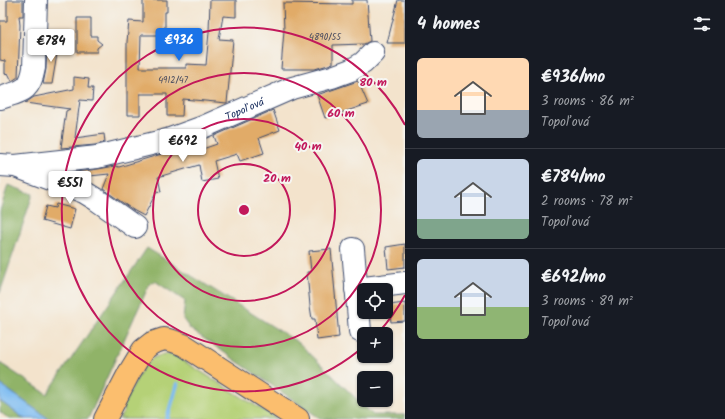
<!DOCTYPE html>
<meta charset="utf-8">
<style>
:root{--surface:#171b24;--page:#242831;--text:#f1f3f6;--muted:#9ea1a6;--line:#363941;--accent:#1a73e8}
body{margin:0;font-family:Kalam,sans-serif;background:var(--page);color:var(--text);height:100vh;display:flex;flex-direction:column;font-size:15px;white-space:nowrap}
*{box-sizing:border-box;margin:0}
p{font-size:13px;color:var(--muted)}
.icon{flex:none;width:22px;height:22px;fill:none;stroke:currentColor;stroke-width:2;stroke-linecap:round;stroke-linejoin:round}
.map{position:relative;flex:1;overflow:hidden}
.details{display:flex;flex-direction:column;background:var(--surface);width:320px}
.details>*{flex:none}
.tools{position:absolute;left:357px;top:283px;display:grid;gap:8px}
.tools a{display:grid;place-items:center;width:36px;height:36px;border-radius:6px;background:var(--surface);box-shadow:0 1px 3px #0004;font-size:20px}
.price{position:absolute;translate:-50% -34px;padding:0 9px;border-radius:4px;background:#fff;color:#222;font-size:13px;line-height:26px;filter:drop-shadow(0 1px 2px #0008)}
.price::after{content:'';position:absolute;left:50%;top:24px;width:12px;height:9px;margin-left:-6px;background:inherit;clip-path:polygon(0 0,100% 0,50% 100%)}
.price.on{background:var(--accent);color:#fff}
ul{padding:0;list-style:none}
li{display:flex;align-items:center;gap:12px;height:100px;padding:0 12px}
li+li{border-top:1px solid var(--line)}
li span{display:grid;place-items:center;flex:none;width:112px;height:80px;border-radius:6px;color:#555}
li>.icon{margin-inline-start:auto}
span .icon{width:48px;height:48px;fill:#fffc;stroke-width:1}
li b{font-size:17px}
h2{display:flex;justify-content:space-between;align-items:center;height:48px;padding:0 12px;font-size:17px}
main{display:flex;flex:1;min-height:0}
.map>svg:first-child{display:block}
</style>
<main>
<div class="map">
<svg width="405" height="419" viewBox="0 0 405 419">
<rect width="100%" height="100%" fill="#f6f6f2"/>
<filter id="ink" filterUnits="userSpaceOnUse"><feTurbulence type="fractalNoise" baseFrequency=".025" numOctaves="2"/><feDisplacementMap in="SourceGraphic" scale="8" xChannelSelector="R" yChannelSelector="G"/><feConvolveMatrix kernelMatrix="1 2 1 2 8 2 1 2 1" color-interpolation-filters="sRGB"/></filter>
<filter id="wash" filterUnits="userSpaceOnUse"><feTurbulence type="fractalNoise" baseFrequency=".012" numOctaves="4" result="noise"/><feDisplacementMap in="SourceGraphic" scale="16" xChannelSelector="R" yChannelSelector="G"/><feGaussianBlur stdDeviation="0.9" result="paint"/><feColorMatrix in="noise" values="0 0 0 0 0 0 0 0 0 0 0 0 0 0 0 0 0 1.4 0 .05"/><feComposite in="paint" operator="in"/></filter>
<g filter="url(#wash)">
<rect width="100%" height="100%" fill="#f3e3cc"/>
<path fill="#b5d177" stroke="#68806a" d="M164 354 174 355 277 419H119L125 410 122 408 142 369 153 358Z"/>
<g fill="#90b368" stroke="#567163">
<path d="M8 185 33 194 0 293V211Z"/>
<path d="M147 248 299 343 373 415H405V419H321L190 329 183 319 185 301 155 281 150 283 88 419H49L0 384V363L47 394Z"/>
<path d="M0 401 25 419H9L0 412Z"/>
</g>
<path fill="#7dbbf1" stroke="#4c75a8" d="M0 384 49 419H25L0 401Z"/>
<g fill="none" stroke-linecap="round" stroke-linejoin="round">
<path stroke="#7dbbf1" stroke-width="4.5" d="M167 419 177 384"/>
</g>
<g id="blocks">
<g fill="#e1ab67">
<path d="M7 0H23V16H19L20 25 18 77 12 81 8 73 5 74V61L0 60V21H7Z"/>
<path d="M143 0H167V12H165V35H141L140 68H186V64L206 65 209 32 210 0H236V17L223 16 219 39 233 40 227 103 183 99 182 116H167V94H140V115H127V42L129 21 143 22Z"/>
<path d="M352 0H367L370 41 364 44 333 45V63L328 65 315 69H281L284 30 283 3 352 4Z"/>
<path d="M398 0H405V43H387Z"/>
<path d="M77 18H91V36H97V40L102 44 97 48V52H77Z"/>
<path d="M51 41 58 48 52 84H43L46 69 47 45Z"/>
<path d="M74 77 89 79 88 88H93L92 101 80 100 75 138 104 134 105 142 95 145 61 148 66 111 70 109 25 103 34 97 74 89Z"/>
<path d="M358 81 368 104 325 118 317 95Z"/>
<path d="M273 110 280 130 259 138 264 153 240 161 237 154 214 161 218 179 202 182 199 165 158 177 161 192 157 191 144 216 133 210 103 189 109 174 80 177 68 173 98 169 115 166 119 167 191 145 194 152 217 144 214 136Z"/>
<path d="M56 204 75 209 70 229 42 221 46 206 55 208Z"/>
<path d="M405 244V267L388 269 386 247Z"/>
<path d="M331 249 339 337 317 340 315 319H312L310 306 307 272H311L309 251Z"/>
<path d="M405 303V321L391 322 389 305Z"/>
</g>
</g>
</g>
<g filter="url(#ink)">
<use href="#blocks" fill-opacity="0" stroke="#3b4a6e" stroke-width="1"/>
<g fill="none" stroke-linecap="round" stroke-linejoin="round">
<defs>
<g id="minor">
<path d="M0 98C21 91 30 92 34 68L36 0"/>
<path id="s1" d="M0 165 15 166 97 157 167 140 203 127 292 88 332 77 351 70 363 63 373 53"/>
<path d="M18 167 84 192 97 200 135 227"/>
<path d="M353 249 360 331"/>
<path d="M356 289 405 283"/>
</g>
<path id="major" d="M105 419 129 373 143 350 152 343 164 339 173 341 184 345 298 419"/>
</defs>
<use href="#minor" stroke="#3b4a6e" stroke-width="24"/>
<use href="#major" stroke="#3b4a6e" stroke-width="24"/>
<use href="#minor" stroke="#fff" stroke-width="22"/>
<use href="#major" stroke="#fbbe6e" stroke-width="22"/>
</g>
</g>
<g fill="none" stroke="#c2185b" stroke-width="2">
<circle cx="244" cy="210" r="46"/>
<circle cx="244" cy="210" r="91"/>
<circle cx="244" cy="210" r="137"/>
<path d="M405 295A182 182 0 0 1 378 333M363 347A182 182 0 1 1 405 125"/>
</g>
<g text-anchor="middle" stroke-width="4" stroke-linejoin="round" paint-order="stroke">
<g font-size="9" fill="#4c4e60">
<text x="325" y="40">4890/55</text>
<text x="173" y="83">4912/47</text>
</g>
<g font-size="11" fill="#1b2f5e" stroke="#f6f6f2">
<text dy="4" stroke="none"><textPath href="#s1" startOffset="253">Topoľová</textPath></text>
</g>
</g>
<circle cx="244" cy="210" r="6" fill="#c2185b" stroke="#f6f6f2" stroke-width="2"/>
<g font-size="12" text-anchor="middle" font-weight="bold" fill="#c2185b" stroke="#f6f6f2" stroke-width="4" stroke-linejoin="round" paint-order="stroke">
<text x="373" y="86">80 m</text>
<text x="341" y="117">60 m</text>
<text x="308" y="150">40 m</text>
<text x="277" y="182">20 m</text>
</g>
</svg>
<div class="tools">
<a><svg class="icon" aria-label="locate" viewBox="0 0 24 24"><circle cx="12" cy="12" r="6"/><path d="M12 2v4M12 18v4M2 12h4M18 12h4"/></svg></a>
<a>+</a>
<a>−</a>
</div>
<b class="price on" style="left:179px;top:62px">€936</b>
<b class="price" style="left:51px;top:63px">€784</b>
<b class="price" style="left:183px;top:163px">€692</b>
<b class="price" style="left:70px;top:205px">€551</b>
</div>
<section class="details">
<h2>4 homes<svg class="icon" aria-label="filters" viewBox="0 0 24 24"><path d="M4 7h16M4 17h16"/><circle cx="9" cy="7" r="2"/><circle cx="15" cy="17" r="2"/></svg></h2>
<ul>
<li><span style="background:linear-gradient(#ffd9b3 65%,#9aa5b1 0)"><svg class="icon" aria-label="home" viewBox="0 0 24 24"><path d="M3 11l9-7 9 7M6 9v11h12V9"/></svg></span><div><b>€936/mo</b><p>3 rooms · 86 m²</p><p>Topoľová</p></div></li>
<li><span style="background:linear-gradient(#c9d6e8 75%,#7fa58c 0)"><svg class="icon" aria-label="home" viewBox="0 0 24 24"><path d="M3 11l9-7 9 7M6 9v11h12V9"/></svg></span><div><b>€784/mo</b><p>2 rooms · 78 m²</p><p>Topoľová</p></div></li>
<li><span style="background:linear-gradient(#c9d6e8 60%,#8fb573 0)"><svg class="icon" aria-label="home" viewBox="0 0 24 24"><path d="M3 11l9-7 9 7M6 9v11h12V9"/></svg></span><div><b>€692/mo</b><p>3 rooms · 89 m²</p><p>Topoľová</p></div></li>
</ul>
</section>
</main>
